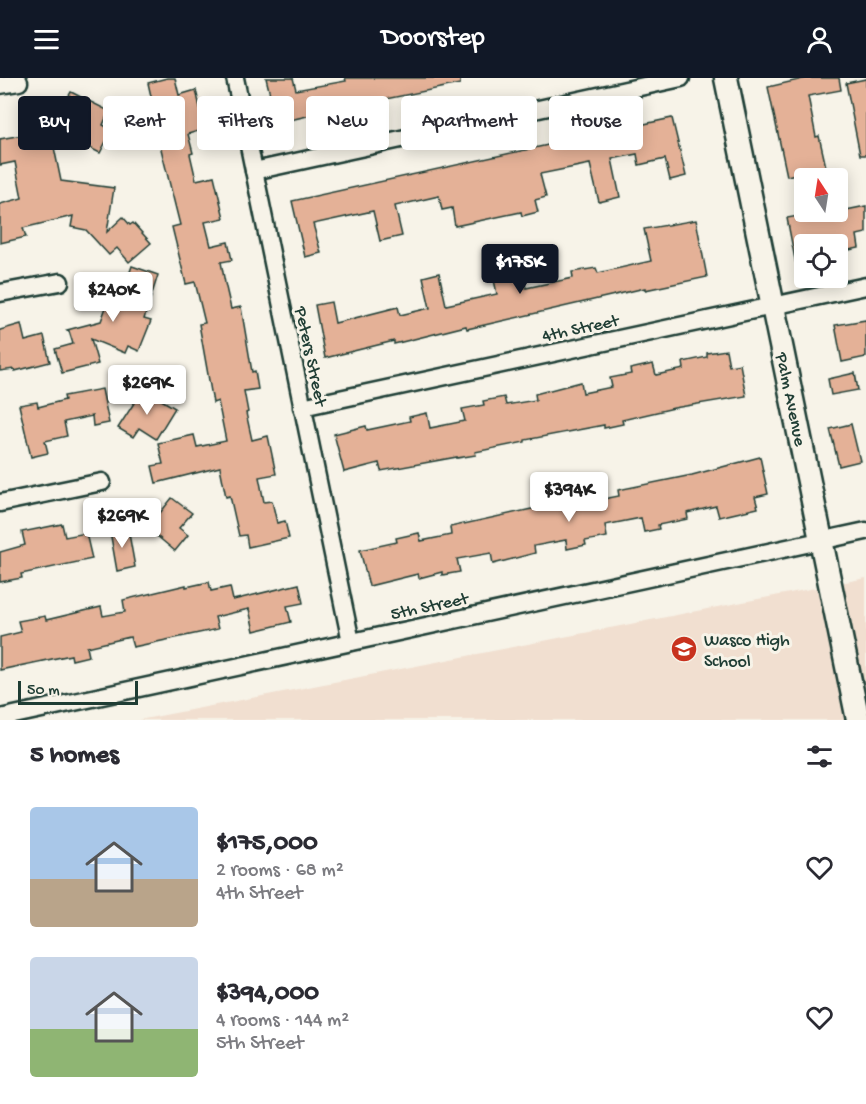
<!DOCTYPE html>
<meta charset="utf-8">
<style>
:root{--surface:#fff;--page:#f7f7f7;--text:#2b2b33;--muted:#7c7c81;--accent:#111827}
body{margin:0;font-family:"Gochi Hand",sans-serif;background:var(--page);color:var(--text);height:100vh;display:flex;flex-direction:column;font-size:22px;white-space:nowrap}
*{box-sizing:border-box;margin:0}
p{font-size:20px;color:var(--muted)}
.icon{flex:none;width:33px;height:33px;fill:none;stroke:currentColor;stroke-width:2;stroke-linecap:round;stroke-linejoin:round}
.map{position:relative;height:642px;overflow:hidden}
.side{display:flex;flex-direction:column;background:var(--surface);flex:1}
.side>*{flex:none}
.guide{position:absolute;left:18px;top:18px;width:831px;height:54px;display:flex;gap:12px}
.needle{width:39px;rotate:348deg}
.tools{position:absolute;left:794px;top:90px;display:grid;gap:12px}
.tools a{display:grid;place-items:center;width:54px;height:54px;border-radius:6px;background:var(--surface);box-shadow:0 3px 15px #0003;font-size:30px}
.scale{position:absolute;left:18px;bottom:15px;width:120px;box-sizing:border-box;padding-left:6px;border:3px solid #1f3d34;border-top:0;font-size:16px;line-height:21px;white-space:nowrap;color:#1f3d34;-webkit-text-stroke:4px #f7f3e8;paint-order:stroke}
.price{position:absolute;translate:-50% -51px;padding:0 14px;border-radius:6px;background:#fff;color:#222;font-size:20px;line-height:39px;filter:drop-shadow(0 2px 3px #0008)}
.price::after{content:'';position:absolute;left:50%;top:36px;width:18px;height:14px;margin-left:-9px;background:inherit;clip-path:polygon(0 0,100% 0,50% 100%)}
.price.on{background:var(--accent);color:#fff}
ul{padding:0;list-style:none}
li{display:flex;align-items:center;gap:18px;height:150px;padding:0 30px}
li span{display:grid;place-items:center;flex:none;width:168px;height:120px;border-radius:6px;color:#555}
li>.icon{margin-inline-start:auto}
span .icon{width:72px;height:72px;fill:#fffc;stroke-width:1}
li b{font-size:26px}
h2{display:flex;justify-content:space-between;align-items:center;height:72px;padding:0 30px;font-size:26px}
.chip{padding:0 21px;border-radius:6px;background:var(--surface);box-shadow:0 3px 15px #0003;font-size:21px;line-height:54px}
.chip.on{background:var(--accent);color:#fff}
header{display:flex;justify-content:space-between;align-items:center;height:78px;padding:0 30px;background:var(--accent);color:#fff;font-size:27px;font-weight:600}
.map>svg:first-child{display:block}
</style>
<header><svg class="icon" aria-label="menu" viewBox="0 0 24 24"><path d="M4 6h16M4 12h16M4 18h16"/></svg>Doorstep<svg class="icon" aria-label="person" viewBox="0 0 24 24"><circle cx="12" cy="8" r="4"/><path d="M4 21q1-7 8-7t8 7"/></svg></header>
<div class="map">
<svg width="866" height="642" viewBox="0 0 866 642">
<rect width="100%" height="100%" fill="#f7f3e8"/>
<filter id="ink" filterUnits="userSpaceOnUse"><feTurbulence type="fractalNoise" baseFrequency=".0167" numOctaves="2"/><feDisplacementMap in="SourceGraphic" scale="12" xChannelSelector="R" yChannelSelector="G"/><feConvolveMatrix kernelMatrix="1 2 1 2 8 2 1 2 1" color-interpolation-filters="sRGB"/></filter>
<g filter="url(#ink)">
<path fill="#f1dfd0" d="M866 500V642H139Z"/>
<g fill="#e4b197" stroke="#1f3d34" stroke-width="1.5">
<path d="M167 0H175L179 17 196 12 205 51 188 56 193 75 190 76 196 102 214 98 224 140 205 144 211 168 228 164 232 182 221 184 225 205 231 231 241 229 252 294 255 293 258 311 244 313 248 334 246 335 252 362 268 358 276 396 259 399 264 424 272 423 277 445 285 443 289 460 248 469 246 457 239 458 230 418 226 419 220 389 156 405 152 388 163 386 158 365 194 357 197 369 226 363 218 323 213 325 199 246 205 245 195 204 186 206 172 149 180 147 159 63 161 62 148 5Z"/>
<path d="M266 0H293L296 12 346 3 345 0H460V6L381 22 380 21 277 45Z"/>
<path d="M807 0H839L841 12 808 18 816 59 819 58 826 89 787 98 768 9Z"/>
<path d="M866 1V77H860L846 5Z"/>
<path d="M71 14 109 33 103 47 112 52 100 75 50 50 61 103 114 110 107 154 123 139 130 147 133 145 151 165 129 184 117 170 109 177 86 152 71 149 73 138 23 150 26 159 0 165V126L22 120 15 84 0 87V61L34 55 32 50 85 39 63 28Z"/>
<path d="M672 40 686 98 670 102 665 81 639 87 637 76 612 81 620 119 599 124 590 86 540 96 546 119 535 122 538 134 522 138 521 134 455 148 452 130 442 132 439 118 395 128 402 158 380 163 373 133 313 146 321 175 305 179 292 123Z"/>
<path d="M866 128V155L857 157 859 170 844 173 843 166H804V196L798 197 787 140 820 134 822 137Z"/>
<path d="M696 142 707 199 645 212V210L467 251 466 248 394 266V263L325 280 315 227 331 224 335 245 398 229 400 237 430 230 423 199 439 195 446 227 497 216 490 183 520 177 526 210 573 200 572 194 596 190 598 195 651 183 644 151Z"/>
<path d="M132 188 158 197 144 241 151 243 139 273 128 268 125 275 91 261 98 286 62 295 55 271 73 266 69 253 67 252 101 243 115 205 125 208Z"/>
<path d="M866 242V279L842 284 835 247Z"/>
<path d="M21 246 25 263 44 258 50 284 15 293 14 291 0 293V252Z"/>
<path d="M726 272 729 288 740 286 746 318 674 330 622 342 623 346 604 350V347L525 362V364L475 374 476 377 457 380V379L381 393 379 385 344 394 334 356 366 348 367 352 410 343 409 339 427 335 430 350 465 343 462 331 484 327 483 323 504 319 506 327 536 322 535 316 581 304 583 315 612 309 610 300 631 296 630 291 653 286 656 297 684 291 683 284 707 279V275Z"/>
<path d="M855 295 858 312 831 317 828 301Z"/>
<path d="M102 311 109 345 93 348 92 338 64 344 67 358 45 363 48 375 31 379 19 327 37 324 38 329 65 322 64 318Z"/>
<path d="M143 311 175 330 156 361 139 350 133 359 118 350Z"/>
<path d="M851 346 860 383 839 388 830 351Z"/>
<path d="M760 379 768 416 755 419 758 430 719 439 716 428 687 435 688 441 658 447 659 451 644 454 641 440 605 447 607 459 585 463 586 467 567 471 566 462 534 468 535 475 493 486 491 475 457 481 460 494 442 497V494L419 500 418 496 369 508 360 472 397 464 396 460 419 455 421 463 451 457 450 449 577 421 578 426 619 418 618 412 692 397Z"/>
<path d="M172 420 192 435 179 450 188 457 175 473 139 443 151 428 160 435Z"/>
<path d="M62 446 65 459 86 455 92 481 21 496 22 500 0 504V474L25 467 22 454Z"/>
<path d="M128 450 135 489 117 493 110 453Z"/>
<path d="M209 504 211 513 230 509 233 522 299 506 303 525 287 528 291 544 254 553 249 531 215 539 218 551 133 569 130 559 87 569 89 578 72 582 71 577 0 592V559L21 554 18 543 45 538 46 542 101 529 103 538 125 534 123 522 186 507V509Z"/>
</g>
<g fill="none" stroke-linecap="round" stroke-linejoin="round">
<defs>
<g id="minor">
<path d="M235 0 351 564"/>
<path d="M0 7 19 4"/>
<path d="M254 93 681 0"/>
<path d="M0 215 60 204"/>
<path d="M302 329 866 208"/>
<path d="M0 425 102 404"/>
<path d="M0 640 866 453"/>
</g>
<path id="secondary" d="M726 0 858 642"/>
</defs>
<use href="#minor" stroke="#1f3d34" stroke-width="21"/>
<use href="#secondary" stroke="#1f3d34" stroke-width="27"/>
<use href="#minor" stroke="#f7f3e8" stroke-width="16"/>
<use href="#secondary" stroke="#f7f3e8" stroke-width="22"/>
</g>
</g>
<defs>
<symbol id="school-disc" viewBox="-11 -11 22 22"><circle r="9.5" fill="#c8321e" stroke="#f7f3e8"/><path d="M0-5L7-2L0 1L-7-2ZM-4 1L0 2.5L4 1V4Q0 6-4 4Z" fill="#fff"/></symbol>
</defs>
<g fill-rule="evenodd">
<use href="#school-disc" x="669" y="556" width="30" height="30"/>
</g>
<g text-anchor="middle" stroke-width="6" stroke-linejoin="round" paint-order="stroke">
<g font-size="18" fill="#1f3d34" stroke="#f7f3e8">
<text transform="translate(580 249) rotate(-12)" y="6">4th Street</text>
<text transform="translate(312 278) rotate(78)" y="6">Peters Street</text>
<text transform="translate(792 321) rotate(78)" y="6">Palm Avenue</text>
<text transform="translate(429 527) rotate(-12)" y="6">5th Street</text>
</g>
<g font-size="18" fill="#1f3d34" stroke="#f7f3e8" text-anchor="start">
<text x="704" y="567">Wasco High<tspan x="704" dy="21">School</tspan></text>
</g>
</g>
</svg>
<div class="tools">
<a><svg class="needle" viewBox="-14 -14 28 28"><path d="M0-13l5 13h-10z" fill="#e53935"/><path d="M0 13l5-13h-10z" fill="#7c7c81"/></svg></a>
<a><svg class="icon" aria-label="locate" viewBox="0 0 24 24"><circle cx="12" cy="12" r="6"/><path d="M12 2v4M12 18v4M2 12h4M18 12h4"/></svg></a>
</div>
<div class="scale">50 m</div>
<b class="price on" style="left:520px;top:217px">$175K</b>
<b class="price" style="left:113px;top:245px">$240K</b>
<b class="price" style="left:147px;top:338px">$269K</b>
<b class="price" style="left:569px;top:445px">$394K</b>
<b class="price" style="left:122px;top:471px">$269K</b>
<div class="guide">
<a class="chip on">Buy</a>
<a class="chip">Rent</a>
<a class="chip">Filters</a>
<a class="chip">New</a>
<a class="chip">Apartment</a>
<a class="chip">House</a>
</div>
</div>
<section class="side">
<h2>5 homes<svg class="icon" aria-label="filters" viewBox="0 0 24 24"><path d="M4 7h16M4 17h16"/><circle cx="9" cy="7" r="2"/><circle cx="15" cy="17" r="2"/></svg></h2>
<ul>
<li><span style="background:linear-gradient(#a9c7e8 60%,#b9a48a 0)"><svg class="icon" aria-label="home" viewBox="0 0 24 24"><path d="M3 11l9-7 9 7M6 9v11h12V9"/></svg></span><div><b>$175,000</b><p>2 rooms · 68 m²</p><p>4th Street</p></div><svg class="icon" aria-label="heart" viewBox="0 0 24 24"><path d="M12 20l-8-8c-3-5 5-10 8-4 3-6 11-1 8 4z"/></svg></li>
<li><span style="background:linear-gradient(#c9d6e8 60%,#8fb573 0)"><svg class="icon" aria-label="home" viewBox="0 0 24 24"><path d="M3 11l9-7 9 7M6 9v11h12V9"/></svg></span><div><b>$394,000</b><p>4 rooms · 144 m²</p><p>5th Street</p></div><svg class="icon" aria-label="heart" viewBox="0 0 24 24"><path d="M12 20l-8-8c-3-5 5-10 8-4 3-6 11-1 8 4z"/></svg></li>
</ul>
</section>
